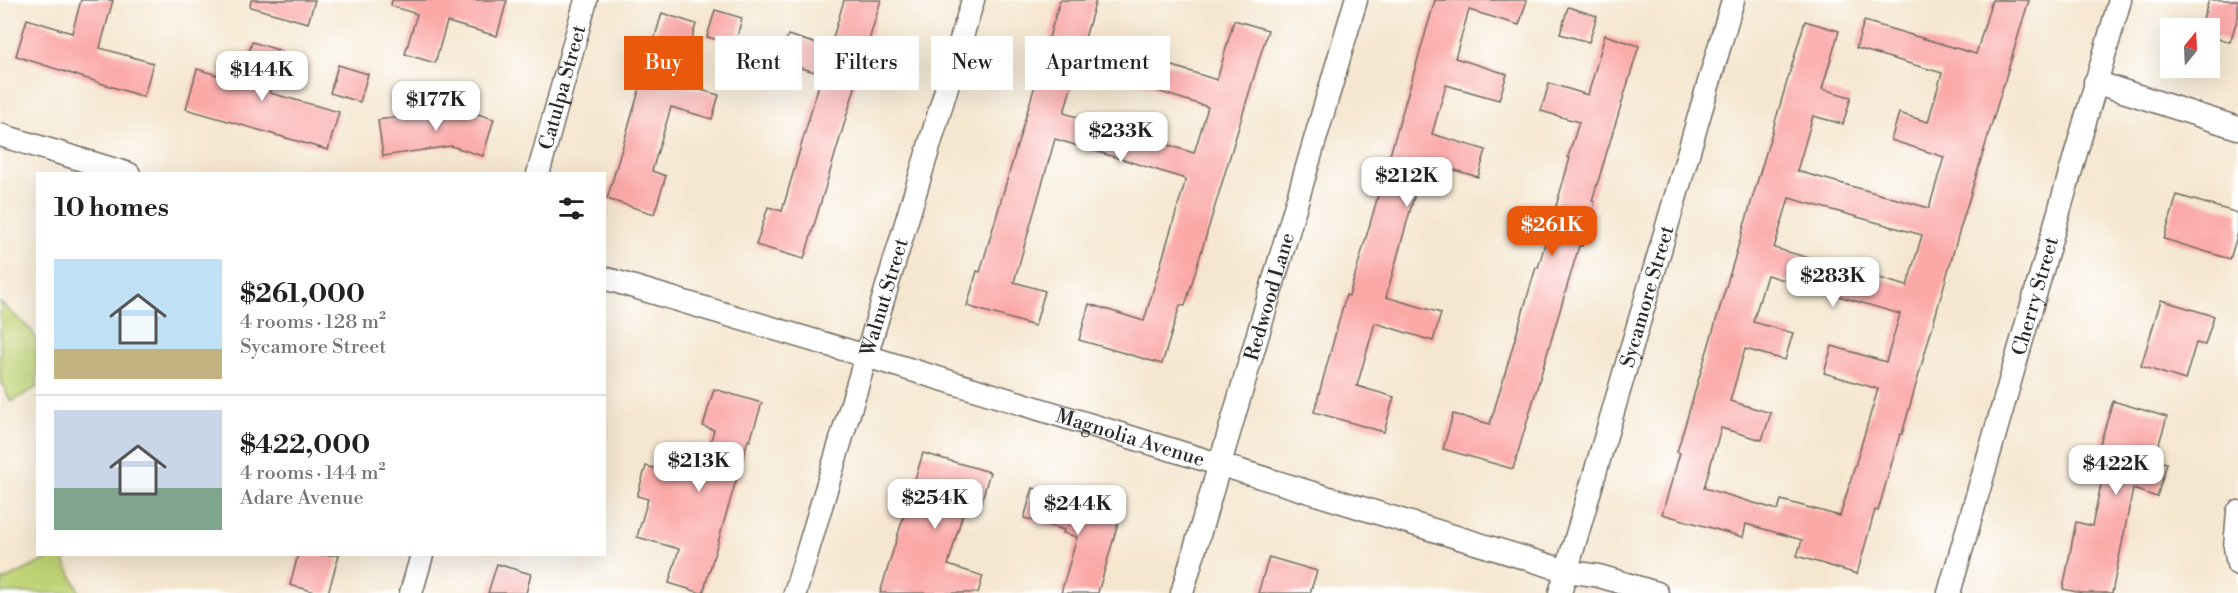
<!DOCTYPE html>
<meta charset="utf-8">
<style>
:root{--surface:#fff;--page:#f6f6f6;--text:#202124;--muted:#757577;--line:#e0e0e0;--accent:#ea580c}
body{margin:0;font-family:"Libre Bodoni",serif;background:var(--page);color:var(--text);height:100vh;display:flex;flex-direction:column;font-size:22px;white-space:nowrap}
*{box-sizing:border-box;margin:0}
p{font-size:20px;color:var(--muted)}
.icon{flex:none;width:33px;height:33px;fill:none;stroke:currentColor;stroke-width:2;stroke-linecap:round;stroke-linejoin:round}
.map{position:relative;flex:1;overflow:hidden}
.drawer{position:absolute;left:36px;top:172px;width:570px;height:384px;display:flex;flex-direction:column;background:var(--surface);border-radius:0px;box-shadow:0 6px 24px #0002}
.drawer>*{flex:none}
.banner{position:absolute;left:624px;top:36px;width:570px;height:54px;display:flex;gap:12px}
.needle{width:39px;rotate:18deg}
.controls{position:absolute;left:2160px;top:18px;display:grid;gap:12px}
.controls a{display:grid;place-items:center;width:60px;height:60px;border-radius:0px;background:var(--surface);box-shadow:0 6px 24px #0002;font-size:30px}
.price{position:absolute;translate:-50% -51px;padding:0 14px;border-radius:12px;background:#fff;color:#222;font-size:20px;line-height:39px;filter:drop-shadow(0 2px 3px #0008)}
.price::after{content:'';position:absolute;left:50%;top:36px;width:18px;height:14px;margin-left:-9px;background:inherit;clip-path:polygon(0 0,100% 0,50% 100%)}
.price.current{background:var(--accent);color:#fff}
ul{padding:0;list-style:none}
li{display:flex;align-items:center;gap:18px;height:150px;padding:0 18px}
li+li{border-top:2px solid var(--line)}
li span{display:grid;place-items:center;flex:none;width:168px;height:120px;border-radius:0px;color:#555}
li>.icon{margin-inline-start:auto}
span .icon{width:72px;height:72px;fill:#fffc;stroke-width:1}
li b{font-size:26px}
h2{display:flex;justify-content:space-between;align-items:center;height:72px;padding:0 18px;font-size:26px}
.chip{padding:0 21px;border-radius:0px;background:var(--surface);box-shadow:0 6px 24px #0002;font-size:21px;line-height:54px}
.chip.current{background:var(--accent);color:#fff}
.map>svg:first-child{display:block}
</style>
<div class="map">
<svg width="2238" height="593" viewBox="0 0 2238 593">
<rect width="100%" height="100%" fill="#fff"/>
<filter id="ink" filterUnits="userSpaceOnUse"><feTurbulence type="fractalNoise" baseFrequency=".0167" numOctaves="2"/><feDisplacementMap in="SourceGraphic" scale="12" xChannelSelector="R" yChannelSelector="G"/><feConvolveMatrix kernelMatrix="1 2 1 2 8 2 1 2 1" color-interpolation-filters="sRGB"/></filter>
<filter id="wash" filterUnits="userSpaceOnUse"><feTurbulence type="fractalNoise" baseFrequency=".008" numOctaves="4" result="noise"/><feDisplacementMap in="SourceGraphic" scale="24" xChannelSelector="R" yChannelSelector="G"/><feGaussianBlur stdDeviation="1.35" result="paint"/><feColorMatrix in="noise" values="0 0 0 0 0 0 0 0 0 0 0 0 0 0 0 0 0 1.4 0 .05"/><feComposite in="paint" operator="in"/></filter>
<g filter="url(#wash)">
<rect width="100%" height="100%" fill="#f5e6cf"/>
<g fill="#bfd376" stroke="#757f50" stroke-width="1.5">
<path d="M0 302 33 332 37 343V387L11 402 0 379Z"/>
<path d="M56 555H61L80 593H2V581Z"/>
</g>
<g id="blocks">
<g fill="#faa9a7" fill-rule="evenodd">
<path d="M81 0H113L100 48 153 63 144 97 16 56 27 19 72 33Z"/>
<path d="M251 0H315L308 23 250 7Z"/>
<path d="M392 0H507L497 36 447 22 435 63 405 54 417 14 391 6Z"/>
<path d="M844 0H881L804 259 756 245 768 207 782 211 822 74 780 62 788 35 830 48Z"/>
<path d="M1060 0H1096L1085 38 1217 80 1234 20 1268 30 1185 306 1180 305 1162 364 1079 340 1089 304 1144 321 1164 253 1186 179 1131 162 1055 139 1014 282 1045 291 1035 326 967 306 977 271 980 272ZM1077 66 1157 89V91L1208 107 1194 153 1064 113Z"/>
<path d="M1435 0H1527L1519 25 1469 10 1455 58 1507 74 1499 100 1446 85 1432 134 1486 150 1478 177 1424 161 1386 297 1441 313 1433 341 1375 323 1357 386 1394 397 1384 432 1314 412 1346 295 1349 296Z"/>
<path d="M1992 0H2029L1958 236 1902 434H1900L1878 511 1875 510 1857 574 1797 556 1802 540 1746 524 1743 537 1662 514 1680 453 1677 452 1805 21 1839 31 1822 89 1851 97 1843 124 1813 116 1797 171 1929 208 1944 157 1891 140 1899 113 1928 122 1942 73 1856 48 1864 21 1976 54ZM1789 198 1922 235 1907 286 1774 248ZM1767 275 1900 314 1886 362 1832 346 1824 373 1878 389 1840 516 1781 500 1778 510 1704 488 1721 428 1762 440 1771 413 1730 401 1745 349 1785 360 1793 333 1753 322Z"/>
<path d="M2209 0H2238V17L2230 42 2210 36V28H2200Z"/>
<path d="M1568 7 1597 16 1589 42 1560 34Z"/>
<path d="M715 10 742 18 735 45 707 37Z"/>
<path d="M662 13 696 24 679 84 719 95 712 119 671 107 652 171 666 176 654 214 607 199Z"/>
<path d="M1605 35 1639 46 1592 201 1595 202 1582 246H1579L1513 469 1443 449 1453 414 1490 424 1536 267 1538 268 1570 158 1568 157 1579 122 1541 111 1549 83 1588 95Z"/>
<path d="M252 42 282 51 270 93 339 112 328 150 186 109 197 69 240 82Z"/>
<path d="M338 65 368 74 360 102 330 93Z"/>
<path d="M457 108 494 119 483 156 451 146 383 156 378 120Z"/>
<path d="M2177 195 2238 213V233L2230 259 2164 239Z"/>
<path d="M2161 300 2214 316 2205 345 2196 343 2185 380 2141 366Z"/>
<path d="M714 389 762 403 750 441 748 440 703 593H701L669 583 679 549 637 537 648 499 637 496 646 466 699 481 714 430 703 426Z"/>
<path d="M2113 401 2167 417 2154 460 2167 463 2157 497 2133 489 2112 593H2081L2063 589 2076 522 2092 526 2102 480 2090 477Z"/>
<path d="M923 453 990 472 979 510 965 506 948 565 983 576 978 593H880Z"/>
<path d="M1033 488 1121 513 1098 593H1061L1077 537 1063 533 1064 530 1024 518Z"/>
<path d="M298 555H339L328 593H319L290 585Z"/>
<path d="M1269 557 1317 571 1310 593H1258Z"/>
<path d="M497 564 531 574 526 593H488Z"/>
</g>
</g>
</g>
<g filter="url(#ink)">
<use href="#blocks" fill-opacity="0" stroke="#726c64" stroke-width="1.5"/>
<g fill="none" stroke-linecap="round" stroke-linejoin="round">
<defs>
<g id="minor">
<path d="M2095 82 2238 128"/>
<path d="M0 135 129 174"/>
<path id="s1" d="M538 174 586 0"/>
<path id="s2" d="M604 278 866 356 1567 571 1599 576 1657 593"/>
<path d="M2238 512 2235 547 2238 564"/>
<path d="M411 593 422 555"/>
<path id="s3" d="M795 593 973 0"/>
<path id="s4" d="M1182 593 1356 0"/>
<path id="s5" d="M1560 593 1733 0"/>
<path id="s6" d="M1949 593 2120 0"/>
</g>
</defs>
<use href="#minor" stroke="#726c64" stroke-width="25"/>
<use href="#minor" stroke="#fff" stroke-width="22"/>
</g>
</g>
<g text-anchor="middle" stroke-width="5" stroke-linejoin="round" paint-order="stroke">
<g font-size="20" fill="#2b2b2b" stroke="#fff">
<text dy="7" stroke="none"><textPath href="#s1" startOffset="90">Catulpa Street</textPath></text>
<text dy="7" stroke="none"><textPath href="#s4" startOffset="309">Redwood Lane</textPath></text>
<text dy="7" stroke="none"><textPath href="#s6" startOffset="309">Cherry Street</textPath></text>
<text dy="7" stroke="none"><textPath href="#s3" startOffset="309">Walnut Street</textPath></text>
<text dy="7" stroke="none"><textPath href="#s5" startOffset="309">Sycamore Street</textPath></text>
<text dy="7" stroke="none"><textPath href="#s2" startOffset="550">Magnolia Avenue</textPath></text>
</g>
</g>
</svg>
<div class="controls">
<a><svg class="needle" viewBox="-14 -14 28 28"><path d="M0-13l5 13h-10z" fill="#e53935"/><path d="M0 13l5-13h-10z" fill="#757577"/></svg></a>
</div>
<b class="price" style="left:262px;top:102px">$144K</b>
<b class="price" style="left:436px;top:132px">$177K</b>
<b class="price" style="left:1121px;top:163px">$233K</b>
<b class="price" style="left:1407px;top:208px">$212K</b>
<b class="price current" style="left:1552px;top:257px">$261K</b>
<b class="price" style="left:1833px;top:308px">$283K</b>
<b class="price" style="left:699px;top:493px">$213K</b>
<b class="price" style="left:2116px;top:496px">$422K</b>
<b class="price" style="left:935px;top:530px">$254K</b>
<b class="price" style="left:1078px;top:536px">$244K</b>
<div class="banner">
<a class="chip current">Buy</a>
<a class="chip">Rent</a>
<a class="chip">Filters</a>
<a class="chip">New</a>
<a class="chip">Apartment</a>
</div>
<section class="drawer">
<h2>10 homes<svg class="icon" aria-label="filters" viewBox="0 0 24 24"><path d="M4 7h16M4 17h16"/><circle cx="9" cy="7" r="2"/><circle cx="15" cy="17" r="2"/></svg></h2>
<ul>
<li><span style="background:linear-gradient(#bfe0f5 75%,#c2b280 0)"><svg class="icon" aria-label="home" viewBox="0 0 24 24"><path d="M3 11l9-7 9 7M6 9v11h12V9"/></svg></span><div><b>$261,000</b><p>4 rooms · 128 m²</p><p>Sycamore Street</p></div></li>
<li><span style="background:linear-gradient(#c9d6e8 65%,#7fa58c 0)"><svg class="icon" aria-label="home" viewBox="0 0 24 24"><path d="M3 11l9-7 9 7M6 9v11h12V9"/></svg></span><div><b>$422,000</b><p>4 rooms · 144 m²</p><p>Adare Avenue</p></div></li>
</ul>
</section>
</div>
